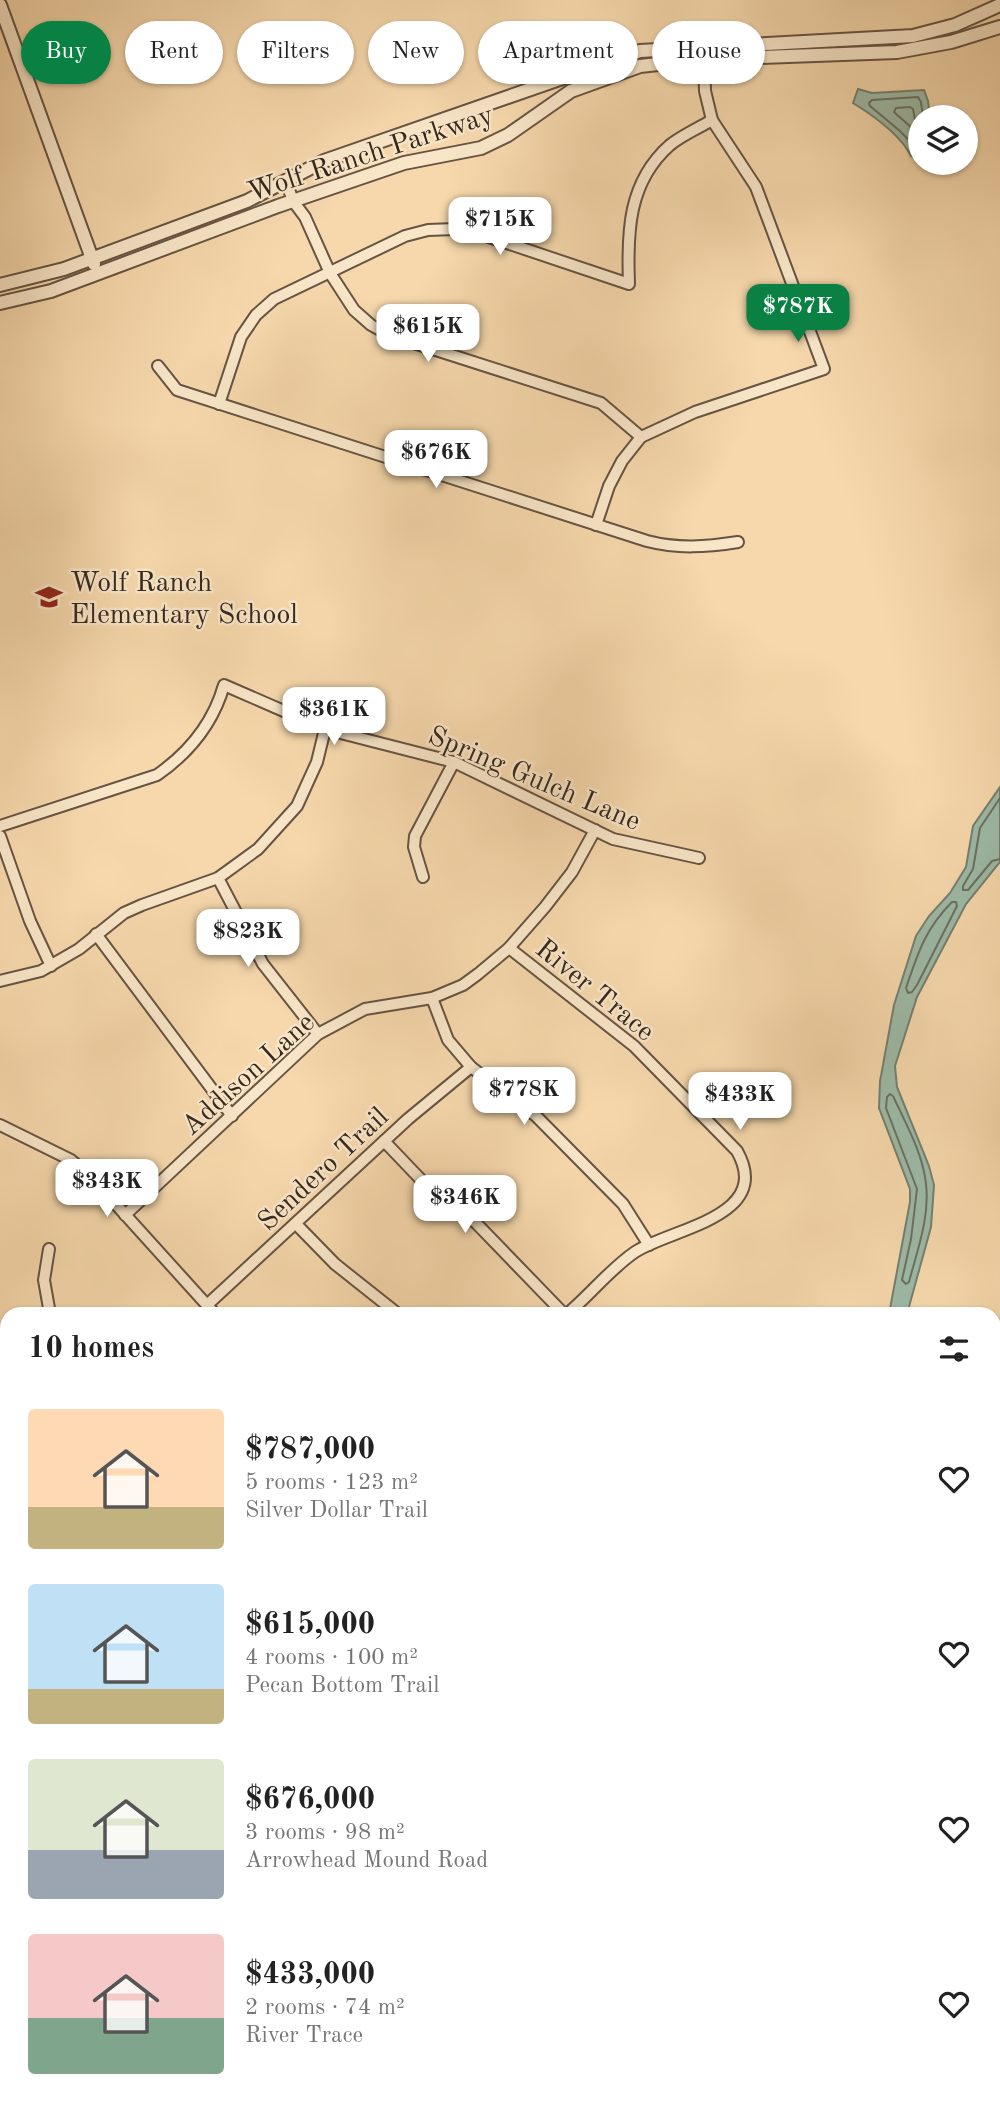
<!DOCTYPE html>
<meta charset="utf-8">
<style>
:root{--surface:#fff;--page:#f6f6f6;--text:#222;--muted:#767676;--accent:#0b8043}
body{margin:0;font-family:"Old Standard TT",serif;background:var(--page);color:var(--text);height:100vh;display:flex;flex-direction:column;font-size:26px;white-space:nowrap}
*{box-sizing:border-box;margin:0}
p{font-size:23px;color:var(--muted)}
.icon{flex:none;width:38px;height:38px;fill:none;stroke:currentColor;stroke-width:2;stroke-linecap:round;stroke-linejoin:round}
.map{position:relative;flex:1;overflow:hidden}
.details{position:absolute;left:0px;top:1307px;width:1001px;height:800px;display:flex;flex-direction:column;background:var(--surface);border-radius:21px 21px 0 0;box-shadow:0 2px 5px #0004}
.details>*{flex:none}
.guide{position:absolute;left:21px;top:21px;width:959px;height:63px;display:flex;gap:14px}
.buttons{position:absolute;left:908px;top:105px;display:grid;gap:14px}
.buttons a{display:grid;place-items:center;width:70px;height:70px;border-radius:50%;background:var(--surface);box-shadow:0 2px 5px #0004;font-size:35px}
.price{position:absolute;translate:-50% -60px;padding:0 16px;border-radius:14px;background:#fff;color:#222;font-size:23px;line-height:46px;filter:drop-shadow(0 2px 4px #0008)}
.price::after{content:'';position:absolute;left:50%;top:42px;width:21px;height:16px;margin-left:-10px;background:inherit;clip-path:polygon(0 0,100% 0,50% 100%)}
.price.active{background:var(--accent);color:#fff}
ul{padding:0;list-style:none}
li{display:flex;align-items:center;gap:21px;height:175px;padding:0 28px}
li span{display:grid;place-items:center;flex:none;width:196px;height:140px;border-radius:7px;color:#555}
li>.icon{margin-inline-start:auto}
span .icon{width:84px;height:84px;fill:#fffc;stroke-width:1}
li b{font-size:30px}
h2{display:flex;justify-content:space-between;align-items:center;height:84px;padding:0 28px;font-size:30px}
.chip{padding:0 24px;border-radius:32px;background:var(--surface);box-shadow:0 2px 5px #0004;font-size:24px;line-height:63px}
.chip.active{background:var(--accent);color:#fff}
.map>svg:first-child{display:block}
</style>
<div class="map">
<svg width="1000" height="2106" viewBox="0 0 1000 2106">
<rect width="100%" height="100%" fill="#f6d8ac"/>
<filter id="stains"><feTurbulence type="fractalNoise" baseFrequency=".00286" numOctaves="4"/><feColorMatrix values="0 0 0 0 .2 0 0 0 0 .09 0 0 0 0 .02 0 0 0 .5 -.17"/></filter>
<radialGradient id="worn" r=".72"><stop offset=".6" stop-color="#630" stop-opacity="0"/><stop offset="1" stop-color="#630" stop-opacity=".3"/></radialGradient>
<path fill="#c0be87" stroke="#7b7352" stroke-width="2" d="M7 1604V1795L0 1797V1605Z"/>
<g fill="#9dbaa7" stroke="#748070" stroke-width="2">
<path d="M858 89 872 93 924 90 928 101 930 117H920V159L911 156C900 134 874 116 853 103Z"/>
<path d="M1000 787V862L966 904 917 997 895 1066 897 1087 929 1166 934 1185 931 1227 907 1314H889L910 1202V1189L879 1108 880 1081 894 1005 916 936 929 916 950 893 966 867 973 826Z"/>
<path d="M0 1517H7V1545L0 1544Z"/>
</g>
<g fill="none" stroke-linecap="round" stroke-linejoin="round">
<g stroke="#6a7162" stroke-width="2">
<path d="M910 107 913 109 916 125 913 129 894 112 896 108Z"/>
<path d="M920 152 900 131 870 106 869 103 872 100 918 97 921 102 923 117"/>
<path d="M1000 798 980 828 973 869 963 886V890H968L992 861 1000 859"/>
<path d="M952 902H956L957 906 917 985 912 992 908 993 906 988C918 953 925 929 952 902Z"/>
<path d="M890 1094 893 1096C906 1124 923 1154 926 1184 930 1217 917 1251 909 1282L906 1284 902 1280 911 1239 917 1189 886 1108 887 1097Z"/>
</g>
<path stroke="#9dbaa7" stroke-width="16" d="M0 1514 7 1513"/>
<defs>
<g id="minor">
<path d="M286 181 293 201 305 217 330 273 354 310 371 325 389 335 601 403 641 437"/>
<path d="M158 366 177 390 647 541C678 549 706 547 738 542"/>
<path d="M219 404 241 337 256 315 274 299 405 236 428 230 455 229 483 235 629 284C627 232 628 182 670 145 682 135 699 128 712 120"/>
<path d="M596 525 609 486 622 461 641 437 695 412 824 369 756 187 712 120 705 91 704 59"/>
<path d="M0 826 157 775C190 752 213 724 224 685L325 729 454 762 613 839 699 858"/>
<path d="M0 836 30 921 51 966"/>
<path d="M423 877 414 847 415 836 454 762"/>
<path d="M218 878 263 964 318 1034"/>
<path d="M96 934 232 1116"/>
<path d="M509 948 634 1046 737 1151C774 1217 672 1228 635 1252 610 1269 590 1295 567 1314"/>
<path d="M0 981 41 971 79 949 124 913 142 905 218 878 258 849 297 806 317 762 325 729"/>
<path d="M432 998 448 1040 471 1067 536 1116 623 1204 649 1245"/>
<path d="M0 1125 71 1160 93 1179 215 1314"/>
<path d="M384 1141 427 1186 476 1223 564 1314"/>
<path d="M125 1215 318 1034 365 1009 432 998 463 985 478 974 509 948 545 907 572 872 595 830"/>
<path d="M296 1224 335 1264 398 1314"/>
<path d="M49 1249 44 1280 50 1314"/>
<path d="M207 1305 408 1119 471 1067"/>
<path d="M0 1443H7"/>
<path d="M994 1501 1000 1477"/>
<path d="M994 1527 1000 1549"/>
<path d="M994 1560 1000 1557"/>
<path d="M994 1688 1000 1686"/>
<path d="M994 1825 1000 1828"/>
<path d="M0 1922 7 1920"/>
<path d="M994 1958 1000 1964"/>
<path d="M0 2100 2 2106"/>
<path d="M119 2100 122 2106"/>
<path d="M265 2100 268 2106"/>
<path d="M382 2100 384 2106"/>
<path d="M589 2100 590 2106"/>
<path d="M699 2100 700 2106"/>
<path d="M829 2100V2106"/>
</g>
<g id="tertiary">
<path d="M0 5 94 264"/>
<path d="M0 285 64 269 247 201 324 161 640 51 913 36 955 25 1000 5"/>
<path d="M0 303 51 291 278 206 404 163 481 148 508 135 571 91 640 66 704 59 897 52 951 42 1000 27"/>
</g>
</defs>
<use href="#minor" stroke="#665442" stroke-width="14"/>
<use href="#tertiary" stroke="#665442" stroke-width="16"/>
<use href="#minor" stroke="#f9e6c9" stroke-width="10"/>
<use href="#tertiary" stroke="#f9e6c9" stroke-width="12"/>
</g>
<defs>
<symbol id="school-bare" viewBox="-9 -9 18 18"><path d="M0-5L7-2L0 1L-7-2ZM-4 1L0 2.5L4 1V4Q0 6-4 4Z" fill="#8f2418" stroke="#f9e6c9" stroke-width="2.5" paint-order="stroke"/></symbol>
</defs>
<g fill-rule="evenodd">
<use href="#school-bare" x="30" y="578" width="38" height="38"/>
</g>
<g text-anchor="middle" stroke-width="5" stroke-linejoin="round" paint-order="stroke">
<g font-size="28" fill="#36281e" stroke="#f9e6c9">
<text transform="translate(370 152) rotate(-18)" y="10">Wolf Ranch Parkway</text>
<text transform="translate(535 777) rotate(23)" y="10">Spring Gulch Lane</text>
<text transform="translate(596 989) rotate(39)" y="10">River Trace</text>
<text transform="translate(247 1073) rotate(-42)" y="10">Addison Lane</text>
<text transform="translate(322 1168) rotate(-43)" y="10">Sendero Trail</text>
</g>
<g font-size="28" fill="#36281e" stroke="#f9e6c9" text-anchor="start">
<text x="70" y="591">Wolf Ranch<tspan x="70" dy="32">Elementary School</tspan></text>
</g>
</g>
<rect width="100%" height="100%" filter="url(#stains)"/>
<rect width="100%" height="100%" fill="url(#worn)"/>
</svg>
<div class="buttons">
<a><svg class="icon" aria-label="layers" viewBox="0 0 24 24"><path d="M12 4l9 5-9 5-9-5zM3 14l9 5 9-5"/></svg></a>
</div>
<b class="price" style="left:500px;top:257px">$715K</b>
<b class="price active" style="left:798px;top:344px">$787K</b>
<b class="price" style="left:428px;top:364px">$615K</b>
<b class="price" style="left:436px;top:490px">$676K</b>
<b class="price" style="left:334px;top:747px">$361K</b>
<b class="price" style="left:248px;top:969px">$823K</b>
<b class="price" style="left:524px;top:1127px">$778K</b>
<b class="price" style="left:740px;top:1132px">$433K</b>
<b class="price" style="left:107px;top:1219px">$343K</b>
<b class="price" style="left:465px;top:1235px">$346K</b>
<div class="guide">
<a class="chip active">Buy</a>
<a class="chip">Rent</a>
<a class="chip">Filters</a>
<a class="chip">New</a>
<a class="chip">Apartment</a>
<a class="chip">House</a>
</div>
<section class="details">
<h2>10 homes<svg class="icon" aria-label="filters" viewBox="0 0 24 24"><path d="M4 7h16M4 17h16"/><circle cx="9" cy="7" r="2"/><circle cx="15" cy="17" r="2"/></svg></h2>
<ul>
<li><span style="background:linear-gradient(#ffd9b3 70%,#c2b280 0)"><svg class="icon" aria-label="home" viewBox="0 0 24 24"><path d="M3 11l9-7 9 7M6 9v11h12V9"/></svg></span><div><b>$787,000</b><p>5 rooms · 123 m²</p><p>Silver Dollar Trail</p></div><svg class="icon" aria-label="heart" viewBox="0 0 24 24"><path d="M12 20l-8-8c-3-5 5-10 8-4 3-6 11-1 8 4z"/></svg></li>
<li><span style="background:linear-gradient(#bfe0f5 75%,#c2b280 0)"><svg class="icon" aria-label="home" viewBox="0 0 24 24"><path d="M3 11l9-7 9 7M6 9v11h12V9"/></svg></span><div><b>$615,000</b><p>4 rooms · 100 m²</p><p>Pecan Bottom Trail</p></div><svg class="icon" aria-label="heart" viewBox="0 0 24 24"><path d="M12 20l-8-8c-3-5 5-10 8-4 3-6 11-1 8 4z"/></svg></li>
<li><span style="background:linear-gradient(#dfe7d0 65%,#9aa5b1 0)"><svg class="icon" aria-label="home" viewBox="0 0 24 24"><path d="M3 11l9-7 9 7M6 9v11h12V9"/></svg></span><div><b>$676,000</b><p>3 rooms · 98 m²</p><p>Arrowhead Mound Road</p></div><svg class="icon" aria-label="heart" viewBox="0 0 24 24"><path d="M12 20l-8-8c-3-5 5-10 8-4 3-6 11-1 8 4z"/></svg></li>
<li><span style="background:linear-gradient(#f6c9c9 60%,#7fa58c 0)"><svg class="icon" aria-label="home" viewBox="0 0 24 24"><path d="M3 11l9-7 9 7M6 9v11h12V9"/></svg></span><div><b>$433,000</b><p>2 rooms · 74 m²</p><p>River Trace</p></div><svg class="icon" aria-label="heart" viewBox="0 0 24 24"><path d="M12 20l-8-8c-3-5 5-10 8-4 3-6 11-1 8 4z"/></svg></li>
</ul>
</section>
</div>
